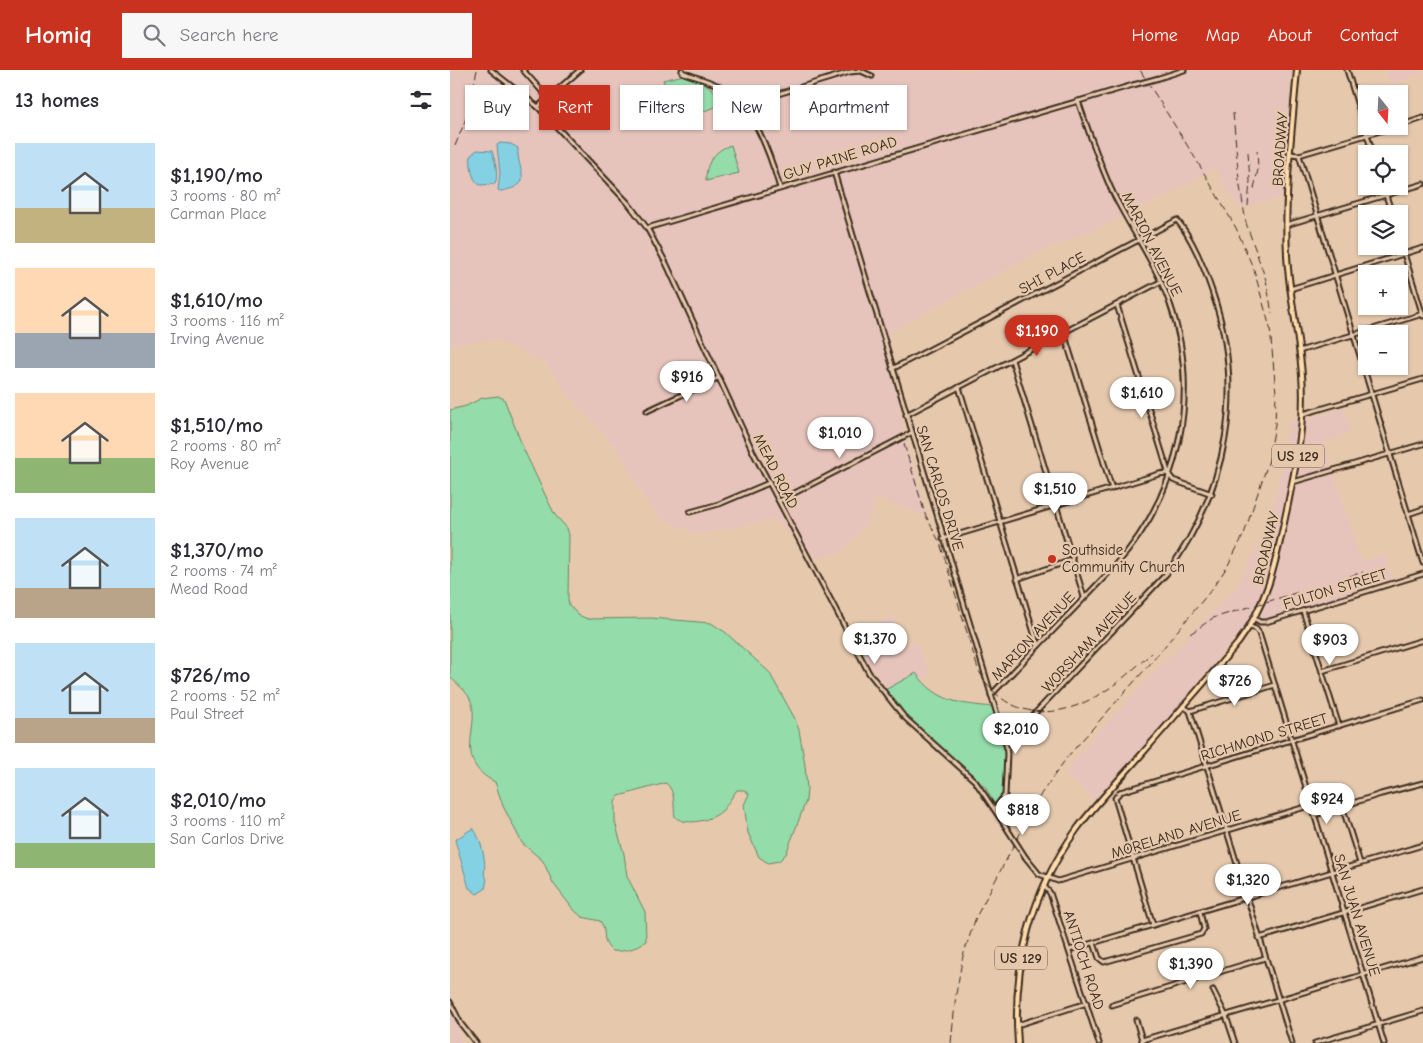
<!DOCTYPE html>
<meta charset="utf-8">
<style>
:root{--surface:#fff;--page:#f7f7f7;--text:#2b2b33;--muted:#7c7c81;--accent:#c8321e}
body{margin:0;font-family:"Comic Neue",sans-serif;background:var(--page);color:var(--text);height:100vh;display:flex;flex-direction:column;font-size:19px;white-space:nowrap}
*{box-sizing:border-box;margin:0}
p{font-size:16px;color:var(--muted)}
.icon{flex:none;width:28px;height:28px;fill:none;stroke:currentColor;stroke-width:2;stroke-linecap:round;stroke-linejoin:round}
.map{position:relative;flex:1;overflow:hidden}
.side{display:flex;flex-direction:column;background:var(--surface);width:450px}
.side>*{flex:none}
.hud{position:absolute;left:15px;top:15px;width:475px;height:45px;display:flex;gap:10px}
.needle{width:32px;rotate:162deg}
.fabs{position:absolute;left:908px;top:15px;display:grid;gap:10px}
.fabs a{display:grid;place-items:center;width:50px;height:50px;border-radius:0px;background:var(--surface);box-shadow:0 1px 4px #0004;font-size:25px}
.price{position:absolute;translate:-50% -42px;padding:0 11px;border-radius:18px;background:#fff;color:#222;font-size:16px;line-height:32px;filter:drop-shadow(0 1px 2px #0008)}
.price::after{content:'';position:absolute;left:50%;top:30px;width:15px;height:11px;margin-left:-8px;background:inherit;clip-path:polygon(0 0,100% 0,50% 100%)}
.price.selected{background:var(--accent);color:#fff}
ul{padding:0;list-style:none}
li{display:flex;align-items:center;gap:15px;height:125px;padding:0 15px}
li span{display:grid;place-items:center;flex:none;width:140px;height:100px;border-radius:0px;color:#555}
li>.icon{margin-inline-start:auto}
span .icon{width:60px;height:60px;fill:#fffc;stroke-width:1}
li b{font-size:21px}
h2{display:flex;justify-content:space-between;align-items:center;height:60px;padding:0 15px;font-size:21px}
.pill{padding:0 18px;border-radius:0px;background:var(--surface);box-shadow:0 1px 4px #0004;font-size:18px;line-height:45px}
.pill.selected{background:var(--accent);color:#fff}
header{display:flex;align-items:center;gap:30px;box-sizing:border-box;height:70px;padding:0 25px;background:var(--accent);color:#fff}
header strong{font-size:24px}
nav{display:flex;gap:28px;margin-inline-start:auto;font-size:18px}
.search{width:350px;height:45px;background:var(--page);display:flex;align-items:center;gap:12px;box-sizing:border-box;padding:0 18px;border-radius:0px;color:var(--muted);font-size:19px}
main{display:flex;flex:1;min-height:0}
.map>svg:first-child{display:block}
</style>
<header>
<strong>Homiq</strong>
<div class="search"><svg class="icon" aria-label="search" viewBox="0 0 24 24"><circle cx="10" cy="10" r="6"/><path d="M15 15l6 6"/></svg>Search here</div>
<nav><a>Home</a><a>Map</a><a>About</a><a>Contact</a></nav>
</header>
<main>
<section class="side">
<h2>13 homes<svg class="icon" aria-label="filters" viewBox="0 0 24 24"><path d="M4 7h16M4 17h16"/><circle cx="9" cy="7" r="2"/><circle cx="15" cy="17" r="2"/></svg></h2>
<ul>
<li><span style="background:linear-gradient(#bfe0f5 65%,#c2b280 0)"><svg class="icon" aria-label="home" viewBox="0 0 24 24"><path d="M3 11l9-7 9 7M6 9v11h12V9"/></svg></span><div><b>$1,190/mo</b><p>3 rooms · 80 m²</p><p>Carman Place</p></div></li>
<li><span style="background:linear-gradient(#ffd9b3 65%,#9aa5b1 0)"><svg class="icon" aria-label="home" viewBox="0 0 24 24"><path d="M3 11l9-7 9 7M6 9v11h12V9"/></svg></span><div><b>$1,610/mo</b><p>3 rooms · 116 m²</p><p>Irving Avenue</p></div></li>
<li><span style="background:linear-gradient(#ffd9b3 65%,#8fb573 0)"><svg class="icon" aria-label="home" viewBox="0 0 24 24"><path d="M3 11l9-7 9 7M6 9v11h12V9"/></svg></span><div><b>$1,510/mo</b><p>2 rooms · 80 m²</p><p>Roy Avenue</p></div></li>
<li><span style="background:linear-gradient(#bfe0f5 70%,#b9a48a 0)"><svg class="icon" aria-label="home" viewBox="0 0 24 24"><path d="M3 11l9-7 9 7M6 9v11h12V9"/></svg></span><div><b>$1,370/mo</b><p>2 rooms · 74 m²</p><p>Mead Road</p></div></li>
<li><span style="background:linear-gradient(#bfe0f5 75%,#b9a48a 0)"><svg class="icon" aria-label="home" viewBox="0 0 24 24"><path d="M3 11l9-7 9 7M6 9v11h12V9"/></svg></span><div><b>$726/mo</b><p>2 rooms · 52 m²</p><p>Paul Street</p></div></li>
<li><span style="background:linear-gradient(#bfe0f5 75%,#8fb573 0)"><svg class="icon" aria-label="home" viewBox="0 0 24 24"><path d="M3 11l9-7 9 7M6 9v11h12V9"/></svg></span><div><b>$2,010/mo</b><p>3 rooms · 110 m²</p><p>San Carlos Drive</p></div></li>
</ul>
</section>
<div class="map">
<svg width="973" height="973" viewBox="0 0 973 973">
<rect width="100%" height="100%" fill="#e6c9ad"/>
<filter id="ink" filterUnits="userSpaceOnUse"><feTurbulence type="fractalNoise" baseFrequency=".02" numOctaves="2"/><feDisplacementMap in="SourceGraphic" scale="10" xChannelSelector="R" yChannelSelector="G"/><feConvolveMatrix kernelMatrix="1 2 1 2 8 2 1 2 1" color-interpolation-filters="sRGB"/></filter>
<g filter="url(#ink)">
<g fill="#e6c4bc">
<path d="M0 0H842L832 127 791 138 779 123 765 98 725 121 646 159 595 179 439 262 455 368 477 446 425 427 418 453 391 482 366 488 325 449 247 465 213 449 192 425 171 383 121 328 96 293 44 269 0 275Z"/>
<path d="M935 0H973V4L940 14Z"/>
<path d="M894 338 901 362 874 371 911 492 935 484 944 512 796 556 648 731 614 704 644 666 787 517 808 476 824 432 835 384 839 351 860 348Z"/>
<path d="M444 546 459 575 465 572 481 604 442 626 416 589 404 566Z"/>
<path d="M0 920 11 973H0Z"/>
</g>
<g fill="#94dcaa" stroke="#688364">
<path d="M234 5C251 12 267 16 271 35L227 51 213 10Z"/>
<path d="M281 75 289 103 256 111C255 93 265 80 281 75Z"/>
<path d="M48 326 54 329 74 380 98 431 105 445 117 458 119 465 118 528 119 535 128 545 138 549 201 548 261 553 275 562 319 602 344 647 349 660 355 695 357 719 356 731 336 784 329 791 318 793 309 787 298 763 294 735 299 724 294 720H287C282 726 278 734 273 740 263 750 237 757 225 747 223 735 226 722 216 713L169 726 165 732V752L174 784 177 806 195 842 196 871C184 879 176 882 162 881 150 871 158 861 150 851L132 847 123 839 103 813 93 791 72 773 53 736 45 712C0 690 34 654 19 627 15 620 6 613 0 607V340L16 336 32 328Z"/>
<path d="M466 603C487 632 510 634 544 637L556 675 555 723 546 737 535 717 465 655 445 634 435 620Z"/>
</g>
<g fill="#84d1e3" stroke="#678e94">
<path d="M50 73 61 74 68 78C66 101 87 115 51 121L48 120 50 104 47 75Z"/>
<path d="M27 80 42 81C45 91 49 105 45 114L30 115C21 110 20 94 21 85Z"/>
<path d="M23 758C31 768 37 792 34 805L37 809 35 819 27 824 19 818 5 770Z"/>
</g>
<g fill="none" stroke-linecap="round" stroke-linejoin="round">
<defs>
<g id="minor">
<path d="M41 0 88 37 178 133 197 158 217 195 303 382 419 603 454 647 525 711 554 754"/>
<path d="M73 0 97 27"/>
<path d="M232 0V2C244 7 257 10 269 16 303 33 320 84 330 118"/>
<path d="M409 0 422 6"/>
<path d="M897 0 923 84"/>
<path d="M709 8 734 0"/>
<path d="M328 24 400 2 410 1"/>
<path d="M88 37 130 0"/>
<path d="M949 56 973 48"/>
<path d="M841 84 849 85 947 56"/>
<path d="M849 85 973 493"/>
<path d="M384 102 556 674 557 684 555 725 545 738"/>
<path d="M933 116 942 144"/>
<path d="M836 155 973 114"/>
<path d="M197 158 683 15"/>
<path d="M949 167 973 246"/>
<path d="M840 219 973 178"/>
<path d="M667 235 719 405 723 410 762 424"/>
<path d="M614 263 662 419"/>
<path d="M849 281 973 244"/>
<path d="M562 290 634 527"/>
<path d="M442 299 727 150C742 168 755 199 762 221 796 320 778 419 717 503L556 674"/>
<path d="M509 317 588 576"/>
<path d="M197 341 268 308"/>
<path d="M853 344 973 309"/>
<path d="M456 345 710 212"/>
<path d="M843 412 973 374"/>
<path d="M329 431 461 363"/>
<path d="M240 442 269 434 319 413"/>
<path d="M958 444 973 439"/>
<path d="M493 469 709 404 716 403 719 405"/>
<path d="M567 509 622 490"/>
<path d="M853 541 889 656"/>
<path d="M805 549 810 552H816L973 504"/>
<path d="M800 557 806 559 809 563 934 973"/>
<path d="M872 601 973 570"/>
<path d="M541 625 665 496C730 424 752 323 719 231 705 193 681 159 663 123 649 93 639 62 628 31"/>
<path d="M733 636 740 641 842 973"/>
<path d="M740 641 825 615"/>
<path d="M670 722 973 630"/>
<path d="M670 722 665 728 703 855"/>
<path d="M892 736 910 793"/>
<path d="M865 745 931 724 973 713"/>
<path d="M576 788 589 804 608 811 862 735"/>
<path d="M594 816 600 823 649 973"/>
<path d="M809 868 973 819"/>
<path d="M644 873 649 888 654 892 751 864 754 859 750 842"/>
<path d="M619 880 973 775"/>
<path d="M763 920 776 946 785 973"/>
<path d="M0 932 11 954 26 973"/>
<path d="M662 935 815 888"/>
<path d="M686 950 693 973"/>
<path d="M567 955 637 933"/>
<path d="M692 970 973 887"/>
<path d="M865 973 973 941"/>
</g>
<path id="major" d="M568 973C562 896 581 822 627 759 644 736 665 714 684 693 719 653 754 613 788 573 820 530 826 489 837 439 846 394 856 351 852 305 849 265 839 225 837 185 834 124 842 60 847 0"/>
</defs>
<use href="#minor" stroke="#3b2a1e" stroke-width="7"/>
<use href="#major" stroke="#3b2a1e" stroke-width="8"/>
<use href="#minor" stroke="#e6c9ad" stroke-width="3"/>
<use href="#major" stroke="#fedbac" stroke-width="4"/>
<g stroke="#3b2a1e" stroke-width="1" stroke-dasharray="8 4" stroke-linecap="butt">
<path d="M783 43 789 110 796 153 816 210 822 243"/>
<path d="M5 76 17 46 27 0"/>
<path d="M798 82 800 111 798 136"/>
<path d="M804 119 808 99 807 80"/>
<path d="M454 374 475 444 490 473 528 599C551 646 600 652 643 628 665 617 683 599 702 583"/>
<path d="M900 506 913 502"/>
<path d="M740 564 763 548 849 522"/>
<path d="M501 973 506 924 513 886 526 847 591 724 618 686 700 594 762 519 777 497 794 464 819 390 825 354 826 323 820 258 804 200 786 158 747 91 690 0"/>
</g>
<defs>
<g id="minor-bridge">
<path d="M683 15 709 8"/>
<path d="M554 754 576 788"/>
</g>
</defs>
<use href="#minor-bridge" stroke="#3b2a1e" stroke-width="7" stroke-linecap="butt"/>
<use href="#minor-bridge" stroke="#e6c9ad" stroke-width="3"/>
</g>
</g>
<circle fill="#c8321e" stroke="#e6c9ad" stroke-width="2" cx="602" cy="489" r="5"/>
<g text-anchor="middle" stroke-width="4.5" stroke-linejoin="round" paint-order="stroke">
<g fill="#e6c9ad" stroke="#6e5a49" stroke-width="1">
<rect x="822" y="374.5" width="52" height="23" rx="4"/>
<rect x="545" y="876.5" width="52" height="23" rx="4"/>
</g>
<g font-size="14" font-weight="bold" fill="#3b2a1e">
<text x="848" y="391">US 129</text>
<text x="571" y="893">US 129</text>
</g>
<g font-size="15" fill="#3b2a1e" stroke="#e6c9ad">
<text transform="translate(830 79) rotate(-86)" y="5">BROADWAY</text>
<text transform="translate(390 88) rotate(-17)" y="5">GUY PAINE ROAD</text>
<text transform="translate(702 174) rotate(63)" y="5">MARION AVENUE</text>
<text transform="translate(602 203) rotate(-28)" y="5">SHI PLACE</text>
<text transform="translate(326 401) rotate(63)" y="5">MEAD ROAD</text>
<text transform="translate(490 418) rotate(73)" y="5">SAN CARLOS DRIVE</text>
<text transform="translate(816 478) rotate(-77)" y="5">BROADWAY</text>
<text transform="translate(885 519) rotate(-17)" y="5">FULTON STREET</text>
<text transform="translate(583 566) rotate(-47)" y="5">MARION AVENUE</text>
<text transform="translate(639 572) rotate(-47)" y="5">WORSHAM AVENUE</text>
<text transform="translate(814 667) rotate(-17)" y="5">RICHMOND STREET</text>
<text transform="translate(726 764) rotate(-17)" y="5">MORELAND AVENUE</text>
<text transform="translate(907 845) rotate(73)" y="5">SAN JUAN AVENUE</text>
<text transform="translate(634 890) rotate(72)" y="5">ANTIOCH ROAD</text>
</g>
<g font-size="15" fill="#3b2a1e" stroke="#e6c9ad" text-anchor="start">
<text x="612" y="485">Southside<tspan x="612" dy="17">Community Church</tspan></text>
</g>
</g>
</svg>
<div class="fabs">
<a><svg class="needle" viewBox="-14 -14 28 28"><path d="M0-13l5 13h-10z" fill="#e53935"/><path d="M0 13l5-13h-10z" fill="#7c7c81"/></svg></a>
<a><svg class="icon" aria-label="locate" viewBox="0 0 24 24"><circle cx="12" cy="12" r="6"/><path d="M12 2v4M12 18v4M2 12h4M18 12h4"/></svg></a>
<a><svg class="icon" aria-label="layers" viewBox="0 0 24 24"><path d="M12 4l9 5-9 5-9-5zM3 14l9 5 9-5"/></svg></a>
<a>+</a>
<a>−</a>
</div>
<b class="price selected" style="left:587px;top:287px">$1,190</b>
<b class="price" style="left:237px;top:333px">$916</b>
<b class="price" style="left:692px;top:349px">$1,610</b>
<b class="price" style="left:390px;top:389px">$1,010</b>
<b class="price" style="left:605px;top:445px">$1,510</b>
<b class="price" style="left:425px;top:595px">$1,370</b>
<b class="price" style="left:880px;top:596px">$903</b>
<b class="price" style="left:785px;top:637px">$726</b>
<b class="price" style="left:566px;top:685px">$2,010</b>
<b class="price" style="left:877px;top:755px">$924</b>
<b class="price" style="left:573px;top:766px">$818</b>
<b class="price" style="left:798px;top:836px">$1,320</b>
<b class="price" style="left:741px;top:920px">$1,390</b>
<div class="hud">
<a class="pill">Buy</a>
<a class="pill selected">Rent</a>
<a class="pill">Filters</a>
<a class="pill">New</a>
<a class="pill">Apartment</a>
</div>
</div>
</main>
